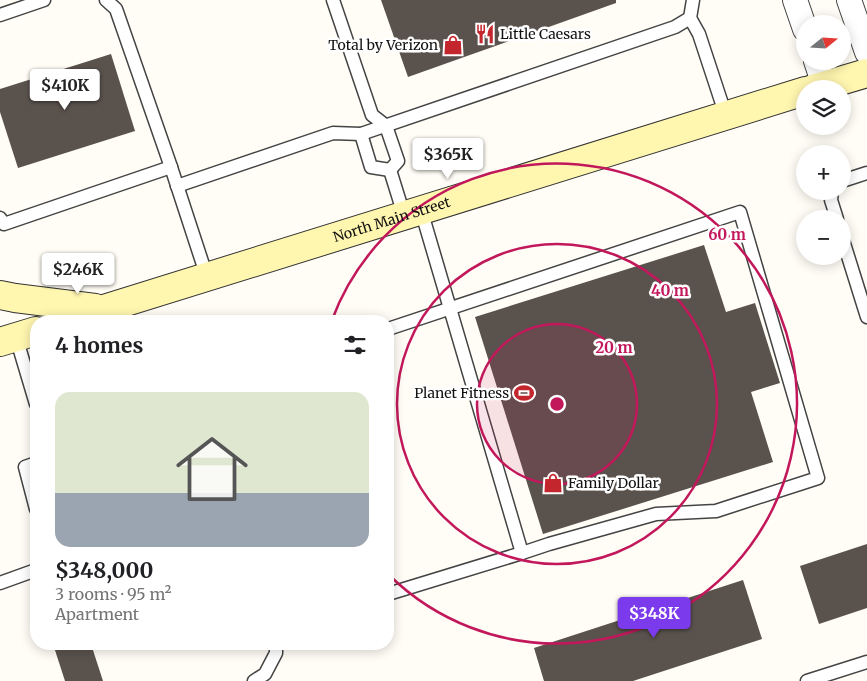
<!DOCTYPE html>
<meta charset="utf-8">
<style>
:root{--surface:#fff;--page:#f6f6f6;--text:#202124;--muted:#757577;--accent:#7c3aed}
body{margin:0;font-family:Merriweather,serif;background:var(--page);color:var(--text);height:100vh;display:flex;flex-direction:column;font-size:19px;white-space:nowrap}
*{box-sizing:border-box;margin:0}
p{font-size:16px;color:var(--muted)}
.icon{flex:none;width:28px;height:28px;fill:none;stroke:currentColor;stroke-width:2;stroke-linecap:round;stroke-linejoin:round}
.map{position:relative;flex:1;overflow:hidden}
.panel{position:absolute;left:30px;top:315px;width:364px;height:335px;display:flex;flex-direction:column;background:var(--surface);border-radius:20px;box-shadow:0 2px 12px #0003}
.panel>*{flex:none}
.needle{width:32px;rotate:72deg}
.fabs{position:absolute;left:796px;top:15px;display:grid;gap:10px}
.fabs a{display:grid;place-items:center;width:55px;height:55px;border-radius:50%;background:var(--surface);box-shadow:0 2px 12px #0003;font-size:25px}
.price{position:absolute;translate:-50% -42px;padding:0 11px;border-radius:5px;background:#fff;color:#222;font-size:16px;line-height:32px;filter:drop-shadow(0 1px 2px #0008)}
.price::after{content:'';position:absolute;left:50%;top:30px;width:15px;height:11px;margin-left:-8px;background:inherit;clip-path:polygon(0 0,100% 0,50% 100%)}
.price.active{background:var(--accent);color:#fff}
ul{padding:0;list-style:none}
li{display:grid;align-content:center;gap:10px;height:265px;padding:0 25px}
li span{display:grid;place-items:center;height:155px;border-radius:15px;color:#555}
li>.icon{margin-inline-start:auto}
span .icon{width:90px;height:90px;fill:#fffc;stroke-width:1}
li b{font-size:21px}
h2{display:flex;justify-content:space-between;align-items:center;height:60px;padding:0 25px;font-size:21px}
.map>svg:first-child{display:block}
</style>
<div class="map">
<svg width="867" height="681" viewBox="0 0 867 681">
<rect width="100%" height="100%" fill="#fffdf5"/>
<g fill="#5a524d">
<path d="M381 0H616V3L408 77Z"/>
<path d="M111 54 135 131 18 168 0 112V89Z"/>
<path d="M704 245 726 312 755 303 780 383 751 392 773 462 543 534 475 317Z"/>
<path d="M867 544V608L819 624 800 566Z"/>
<path d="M743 580 762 639 633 681H544L534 648Z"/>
<path d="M53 644H91L103 681H65Z"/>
</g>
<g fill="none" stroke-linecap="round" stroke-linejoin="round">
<defs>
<g id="service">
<path d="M106 0 116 9 171 167"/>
<path d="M333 0 372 115 386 126 398 161 390 170"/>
<path d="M0 15 44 0"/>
<path d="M690 18 699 34 726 116"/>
<path d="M361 134 371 167 390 170"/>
<path d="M390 170 404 215"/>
<path d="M842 181 867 173"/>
<path d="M177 186 333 133 361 134 675 27 690 18 693 0"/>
<path d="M832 191 831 200 837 219"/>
<path d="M0 218 4 224 171 167 207 277"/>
<path d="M842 237 867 317"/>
<path d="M388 329 740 212 818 478 716 511 656 514 549 544 522 553"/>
<path d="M16 337 36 404"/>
<path d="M36 463 25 467 36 509"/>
<path d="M0 583 36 570"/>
<path d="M388 594 522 553 421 210"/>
<path d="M254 681 265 674 276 653V644"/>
<path d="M807 681 867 662"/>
</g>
<g id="minor">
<path d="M795 0 805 29"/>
<path d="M849 0 867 52"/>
<path d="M816 61 824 85"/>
</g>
<g id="secondary">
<path d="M813 89 867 73"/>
<path d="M0 295 15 298 95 308"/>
<path id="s1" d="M65 321 805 91"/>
<path d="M0 342 36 331"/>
</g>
</defs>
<use href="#service" stroke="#444" stroke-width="15"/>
<use href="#minor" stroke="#444" stroke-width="26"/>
<use href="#secondary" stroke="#333" stroke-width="30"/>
<use href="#service" stroke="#fff" stroke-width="12"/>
<use href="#minor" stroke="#fff" stroke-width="24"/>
<use href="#secondary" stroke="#fff6b0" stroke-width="28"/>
</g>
<circle cx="557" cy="404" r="80" fill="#c2185b" fill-opacity=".12"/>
<g fill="none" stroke="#c2185b" stroke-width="2.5">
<circle cx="557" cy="404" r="80"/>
<circle cx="557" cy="404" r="160"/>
<path d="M332 320A240 240 0 1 1 389 575"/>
</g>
<defs>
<symbol id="restaurant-bare" viewBox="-9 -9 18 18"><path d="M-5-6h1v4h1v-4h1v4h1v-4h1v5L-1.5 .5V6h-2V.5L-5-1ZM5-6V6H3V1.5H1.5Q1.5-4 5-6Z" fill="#c4262e" stroke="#fff" stroke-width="2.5" paint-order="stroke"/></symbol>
<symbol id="shop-bare" viewBox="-9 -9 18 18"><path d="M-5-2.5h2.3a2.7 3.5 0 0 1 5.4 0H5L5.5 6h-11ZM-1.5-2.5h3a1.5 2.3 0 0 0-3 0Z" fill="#c4262e" stroke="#fff" stroke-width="2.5" paint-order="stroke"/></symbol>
<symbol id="stadium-bare" viewBox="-9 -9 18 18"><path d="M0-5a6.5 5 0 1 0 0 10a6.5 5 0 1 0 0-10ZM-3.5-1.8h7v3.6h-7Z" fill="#c4262e" stroke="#fff" stroke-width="2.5" paint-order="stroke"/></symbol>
</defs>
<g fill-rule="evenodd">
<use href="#restaurant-bare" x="471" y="20" width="28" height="28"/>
<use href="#shop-bare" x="439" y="31" width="28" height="28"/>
<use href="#stadium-bare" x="510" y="379" width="28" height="28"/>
<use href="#shop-bare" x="539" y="469" width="28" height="28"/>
</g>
<g text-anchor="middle" stroke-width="5" stroke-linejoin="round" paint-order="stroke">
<g font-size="14" fill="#111" stroke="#fff" text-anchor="start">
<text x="500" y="39">Little Caesars</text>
<text x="438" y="50" text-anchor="end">Total by Verizon</text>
<text x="509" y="398" text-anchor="end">Planet Fitness</text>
<text x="568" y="488">Family Dollar</text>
</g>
<g font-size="14" fill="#111" stroke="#fff">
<text dy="5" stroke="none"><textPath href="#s1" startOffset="342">North Main Street</textPath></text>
</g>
</g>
<circle cx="557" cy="404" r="8" fill="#c2185b" stroke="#fff" stroke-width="2.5"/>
<g font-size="15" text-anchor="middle" font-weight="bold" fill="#c2185b" stroke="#fff" stroke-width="5" stroke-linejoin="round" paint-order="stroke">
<text x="727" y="240">60 m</text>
<text x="670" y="296">40 m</text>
<text x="614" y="353">20 m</text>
</g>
</svg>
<div class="fabs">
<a><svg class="needle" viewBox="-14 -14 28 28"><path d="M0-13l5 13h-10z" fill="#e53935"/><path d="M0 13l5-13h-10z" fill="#757577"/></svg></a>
<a><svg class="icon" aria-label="layers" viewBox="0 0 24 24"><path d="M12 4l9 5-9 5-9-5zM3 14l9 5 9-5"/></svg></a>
<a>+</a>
<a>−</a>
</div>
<b class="price" style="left:65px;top:111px">$410K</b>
<b class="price" style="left:448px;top:180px">$365K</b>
<b class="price" style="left:78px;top:295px">$246K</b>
<b class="price active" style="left:654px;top:639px">$348K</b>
<section class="panel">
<h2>4 homes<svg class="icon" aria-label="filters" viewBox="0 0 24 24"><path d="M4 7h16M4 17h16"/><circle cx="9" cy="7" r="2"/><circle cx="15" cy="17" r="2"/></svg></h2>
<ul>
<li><span style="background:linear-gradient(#dfe7d0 65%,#9aa5b1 0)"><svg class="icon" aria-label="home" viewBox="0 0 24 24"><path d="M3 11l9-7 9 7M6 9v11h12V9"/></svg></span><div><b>$348,000</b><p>3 rooms · 95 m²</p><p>Apartment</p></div></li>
</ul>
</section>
</div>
